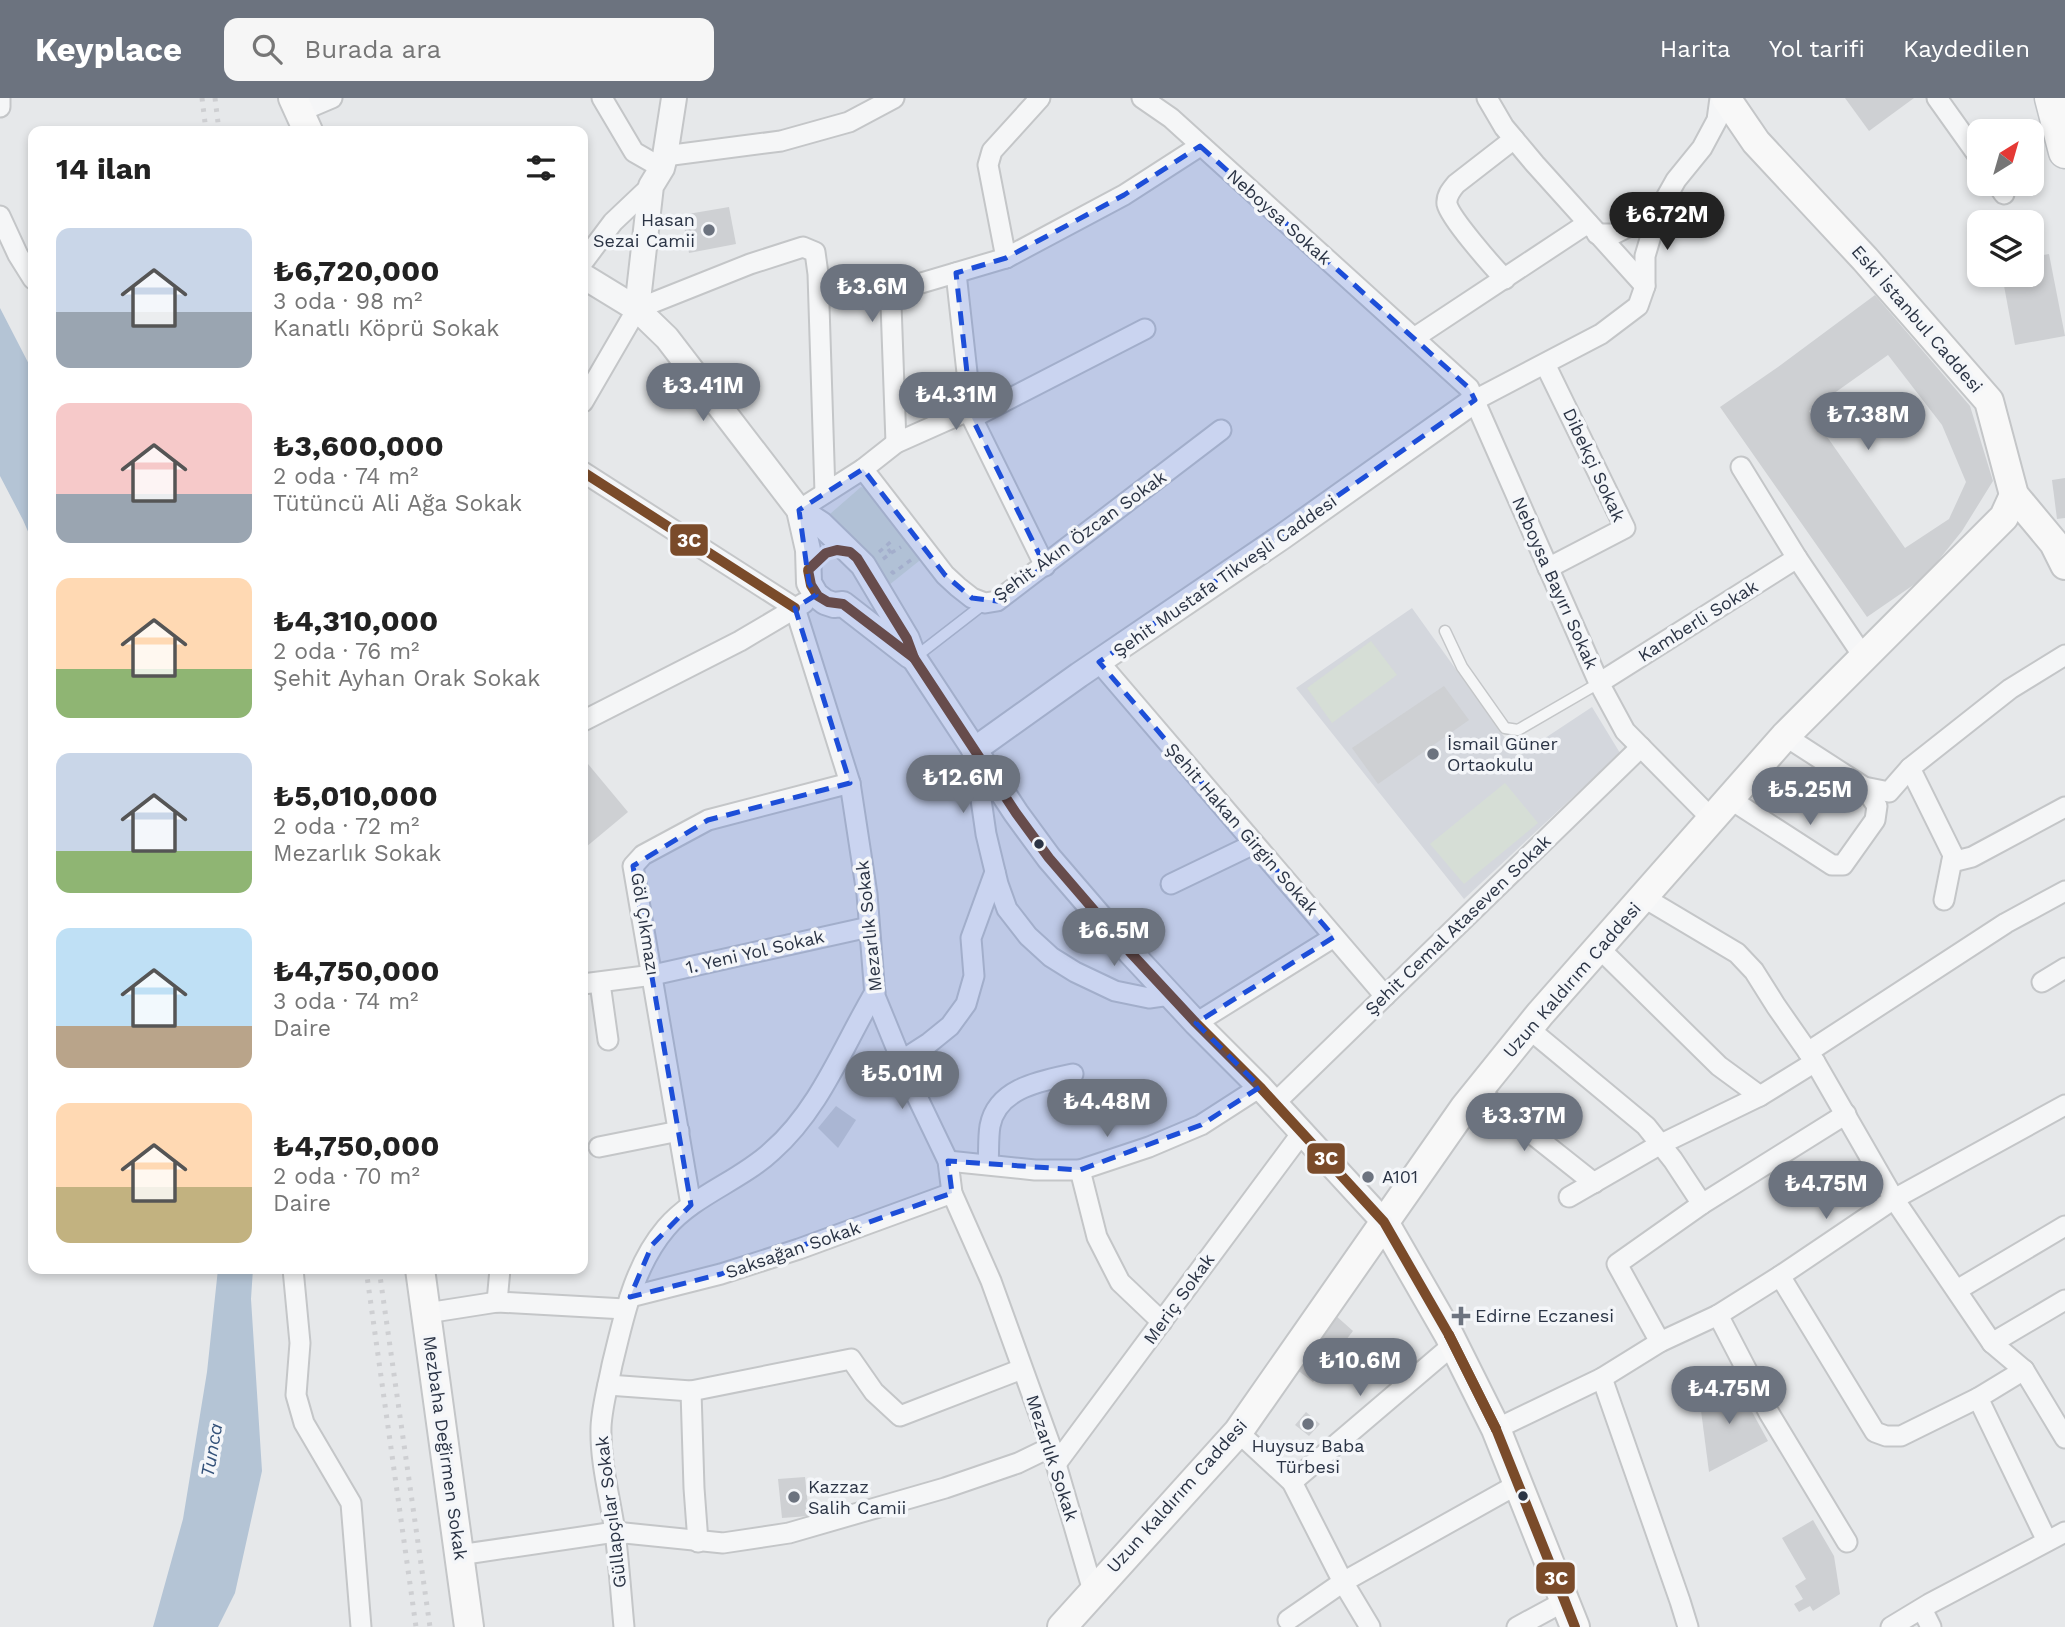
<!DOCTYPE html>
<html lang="tr">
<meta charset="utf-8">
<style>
:root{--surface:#fff;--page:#f6f6f6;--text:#222;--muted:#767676;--accent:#6c737f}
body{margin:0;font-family:"Work Sans",sans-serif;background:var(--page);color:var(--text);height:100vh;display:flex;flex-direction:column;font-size:26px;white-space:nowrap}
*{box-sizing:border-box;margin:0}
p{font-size:23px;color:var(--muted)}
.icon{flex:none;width:38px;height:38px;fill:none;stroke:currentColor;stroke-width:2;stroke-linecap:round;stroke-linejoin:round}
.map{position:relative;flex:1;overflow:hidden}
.panel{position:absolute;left:28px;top:28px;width:560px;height:1148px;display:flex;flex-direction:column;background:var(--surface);border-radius:14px;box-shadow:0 4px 10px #0003}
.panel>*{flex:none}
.needle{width:46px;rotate:37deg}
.buttons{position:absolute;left:1967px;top:21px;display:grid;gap:14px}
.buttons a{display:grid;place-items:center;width:77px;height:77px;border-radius:14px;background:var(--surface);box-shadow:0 4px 10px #0003;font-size:35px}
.price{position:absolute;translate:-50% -60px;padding:0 16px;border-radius:24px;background:var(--accent);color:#fff;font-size:23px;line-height:46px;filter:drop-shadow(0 2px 4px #0008)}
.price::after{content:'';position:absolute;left:50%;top:42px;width:21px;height:16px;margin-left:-10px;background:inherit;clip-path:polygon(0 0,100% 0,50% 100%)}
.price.on{background:#222;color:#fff}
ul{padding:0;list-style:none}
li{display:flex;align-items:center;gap:21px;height:175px;padding:0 28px}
li span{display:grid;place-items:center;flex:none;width:196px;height:140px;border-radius:14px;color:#555}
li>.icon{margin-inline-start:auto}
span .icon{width:84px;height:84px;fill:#fffc;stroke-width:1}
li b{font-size:30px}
h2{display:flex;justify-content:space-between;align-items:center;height:84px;padding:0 28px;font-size:30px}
header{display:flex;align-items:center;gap:42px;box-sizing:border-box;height:98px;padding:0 35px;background:var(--accent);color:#fff}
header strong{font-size:33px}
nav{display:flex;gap:38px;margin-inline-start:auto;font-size:24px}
.search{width:490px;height:63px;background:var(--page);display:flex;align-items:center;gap:18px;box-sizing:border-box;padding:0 24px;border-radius:14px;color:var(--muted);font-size:26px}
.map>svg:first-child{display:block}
</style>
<header>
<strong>Keyplace</strong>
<div class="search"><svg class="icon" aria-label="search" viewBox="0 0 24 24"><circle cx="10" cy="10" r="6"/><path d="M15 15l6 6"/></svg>Burada ara</div>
<nav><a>Harita</a><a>Yol tarifi</a><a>Kaydedilen</a></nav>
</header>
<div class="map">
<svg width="2065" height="1529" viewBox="0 0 2065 1529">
<rect width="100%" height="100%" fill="#e6e8ea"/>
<path fill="#d4d7dd" d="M1412 510 1518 658 1592 609 1620 655 1464 801 1296 590Z"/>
<g fill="#d6ded6">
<path d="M861 389 864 390 924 459 889 487 871 462 830 416Z"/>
<path d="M1371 543 1397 577 1332 625 1307 590Z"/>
<path d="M1505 685 1538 725 1464 786 1430 746Z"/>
</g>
<g fill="#b4c4d5">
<path d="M0 210 33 274V445L23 422 0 378Z"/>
<path d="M218 1171H253L251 1201 262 1373 235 1495 218 1529H153L183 1421 207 1274Z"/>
</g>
<g fill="#ced0d3" fill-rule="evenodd">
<path d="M1845 0H1914L1869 33Z"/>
<path d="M729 109 736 146 689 155 682 117Z"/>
<path d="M2049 156 2065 238 2015 247 2002 177H2032V159Z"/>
<path d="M1875 197 1970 308 1993 383 1962 433 1925 479 1867 519 1720 309 1778 269ZM1888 257 1942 327 1966 384 1949 421 1905 450 1809 313Z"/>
<path d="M2065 380V420L2057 421 2052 382Z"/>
<path d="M1444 588 1469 622 1378 686 1352 650Z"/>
<path d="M583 660 628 714 586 749 583 745Z"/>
<path d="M836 1008 856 1022 838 1050 818 1030Z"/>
<path d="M1335 1217 1353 1233 1313 1284 1296 1271Z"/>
<path d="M1733 1279 1768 1343 1709 1374 1700 1305Z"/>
<path d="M1306 1314 1320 1326 1309 1338 1295 1327Z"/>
<path d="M805 1379 809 1418 782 1420 778 1381Z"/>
<path d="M1813 1422 1834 1458 1840 1496 1813 1513 1810 1508 1799 1514 1794 1506 1803 1501 1795 1488 1806 1481 1782 1440Z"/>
</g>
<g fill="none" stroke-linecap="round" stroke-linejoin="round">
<defs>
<g id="service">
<path d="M1445 533 1462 569 1505 630 1518 632 1599 585"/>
<path d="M914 560 985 505"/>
</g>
<g id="minor">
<path d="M602 0 634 54 662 70"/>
<path d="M1142 0 1171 20 1469 290 1599 585 1625 633 1712 721"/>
<path d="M1487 0 1504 29 1535 66 1645 188"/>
<path d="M1937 0 1979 59"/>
<path d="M0 9V0"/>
<path d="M299 14 332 0"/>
<path d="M665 58 781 43 849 24 894 0"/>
<path d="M1997 86 2004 96"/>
<path d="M0 118 18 157 33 181"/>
<path d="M1597 136H1614L1658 114"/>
<path d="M1006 160 988 67 992 53 1040 0"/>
<path d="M583 164 613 124 651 88"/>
<path d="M956 175 972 320 1045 468"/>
<path d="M1505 181C1493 169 1450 120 1447 106 1446 98 1451 92 1456 86L1514 41"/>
<path d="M1414 240 1588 125"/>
<path d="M1545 266 1625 430 1548 470"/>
<path d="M1475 302 1601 236 1638 208 1645 188V158L1658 114 1676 82 1702 50 1717 22 1720 0"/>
<path d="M583 304 637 211 750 166 803 149 815 154 818 176 825 395"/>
<path d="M972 320 1145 231"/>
<path d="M896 345 891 206 901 191 1006 160 1124 97 1200 48"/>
<path d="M1741 369 1797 460 1863 558"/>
<path d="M863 371 945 477 958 489 972 500 985 505 997 503 1221 332"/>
<path d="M583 374 795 510 850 685 867 796 875 898 911 986 948 1063 952 1095 991 1183 1051 1349 1093 1493"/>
<path d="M799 412 863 371 896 345 970 312"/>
<path d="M1099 564 1385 898"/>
<path d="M1599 585 1797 460"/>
<path d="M583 623 740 543 804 505"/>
<path d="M1785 638 1864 689 1889 694 1910 670 2010 591 2065 557"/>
<path d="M974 653 986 736 998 786 1007 811 1028 838 1051 859 1075 874 1115 893 1149 900 1170 897"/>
<path d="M1910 670 1953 757 1944 802"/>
<path d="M1730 701 1832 767H1843L1875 722 1877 708 1864 689"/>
<path d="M1952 764 1972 759 2065 709"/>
<path d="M1171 786 1254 746"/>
<path d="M1643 799 1737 855 1754 873 1776 908 1815 964 1894 1101 1992 1245 2024 1272 2065 1340"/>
<path d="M1598 849 1719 968 1760 998 1815 964"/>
<path d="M2042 884 2065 870"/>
<path d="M600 885 608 942"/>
<path d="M583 886 653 877 869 829"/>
<path d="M1196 925 1334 839"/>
<path d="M1528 930 1646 1028 1673 1062 1702 1106"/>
<path d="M1808 954 2006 825 2065 793"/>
<path d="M901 963 929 945 950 928 966 906 974 878 971 840 995 774"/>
<path d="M1478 993 1594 1085"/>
<path d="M1275 1005 1641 649"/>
<path d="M599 1049 679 1033"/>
<path d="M948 1063 1035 1072H1080L1149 1049 1201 1027 1260 989"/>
<path d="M988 1066C989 1054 988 1040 990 1028 997 990 1041 983 1073 976"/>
<path d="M1080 1072 1097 1139 1120 1184 1162 1224"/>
<path d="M1569 1099 1659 1047 1760 998"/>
<path d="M691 1107 633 768 643 757 708 722 850 685"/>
<path d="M293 1171 300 1245 296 1297 304 1325 351 1405 361 1529"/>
<path d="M1780 1178 1894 1101 2065 1007"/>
<path d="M1957 1192 2065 1128"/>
<path d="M630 1199 721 1176 799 1151 952 1095"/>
<path d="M497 1204 500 1171"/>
<path d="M427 1215 497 1204 625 1211"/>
<path d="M1718 1217 1769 1315 1847 1444"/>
<path d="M1660 1244 1617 1166 1702 1106 1846 1016"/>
<path d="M1992 1245 2065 1202"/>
<path d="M1602 1280 1680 1503 1688 1529"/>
<path d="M608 1287 691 1293 851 1261 874 1294 900 1318 1022 1271"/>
<path d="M691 1293 694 1390 698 1444"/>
<path d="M1978 1300 2047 1443"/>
<path d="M1496 1331 1602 1280 1660 1244 1718 1217 1780 1178 1875 1334 1886 1338H1901L1978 1300 2024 1272"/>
<path d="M1238 1334 1292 1384 1343 1484 1370 1529"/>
<path d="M1056 1366 1301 1036"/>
<path d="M1292 1384 1454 1246"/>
<path d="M459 1457 615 1434 723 1445 789 1435 945 1390 1018 1365 1051 1349"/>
<path d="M1922 1511 1931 1529"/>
<path d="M1288 1522 1343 1484 1518 1386"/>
<path d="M624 1529C621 1497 619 1466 615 1434 610 1399 600 1365 601 1329 602 1308 608 1288 612 1267 624 1219 633 1169 666 1130 694 1097 740 1083 772 1053 820 1011 843 948 875 894"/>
<path d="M1517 1529 1565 1503"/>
<path d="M1891 1529 1929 1506 2065 1434"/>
</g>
<g id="tertiary">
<path d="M583 178 637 211 667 240 799 412 808 452 809 485 816 497 825 504 834 507 843 506 910 558"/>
<path d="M637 211 651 88 662 70 665 58 674 0"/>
<path d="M799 412 821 426 863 467 907 541 914 560 1016 715 1049 760 1130 854 1196 925 1260 989 1384 1124"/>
<path d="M974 652 1079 577 1282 439 1475 302"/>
</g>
<g id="secondary">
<path d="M293 0 308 33"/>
<path d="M1726 0 1756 44 1865 161 1989 303 2014 397 2054 445 2065 467"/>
<path d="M1384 1124 1449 1237 1496 1331 1575 1529"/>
<path d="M420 1171 469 1529"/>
<path d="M1062 1529 1238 1334 1465 1009 1540 916 1785 638 2004 419 2014 397"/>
</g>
<path id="primary" d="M2051 0 2065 54"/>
</defs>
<use href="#service" stroke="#c4c6c8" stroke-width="13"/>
<use href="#minor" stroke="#c4c6c8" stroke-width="23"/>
<use href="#tertiary" stroke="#c4c6c8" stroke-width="28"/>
<use href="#secondary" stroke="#c4c6c8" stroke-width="32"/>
<use href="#primary" stroke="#c2c5c8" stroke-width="35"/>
<g stroke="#c5c6ca" stroke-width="3.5" stroke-dasharray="5 5" stroke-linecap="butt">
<path d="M879 454 894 441"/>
<path d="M891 455 901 449"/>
<path d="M883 461 891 455 886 448"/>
<path d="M891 473 893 475 911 462 910 460"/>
</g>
<use href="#service" stroke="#f5f6f7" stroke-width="10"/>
<use href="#minor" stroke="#f5f6f7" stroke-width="19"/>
<use href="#tertiary" stroke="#f5f6f7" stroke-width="24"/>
<use href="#secondary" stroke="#f8f8f8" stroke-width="28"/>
<use href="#primary" stroke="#f8f8f8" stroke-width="32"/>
<g stroke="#cecfd2" stroke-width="5" stroke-dasharray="3.5 7" stroke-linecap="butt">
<path d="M202 0 206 33"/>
<path d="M215 0 219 33"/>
<path d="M366 1171 416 1529"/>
<path d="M379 1171 430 1529"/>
</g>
<defs>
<g id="bus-1">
<path d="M583 374 795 510"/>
<path d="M837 452 850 454 857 460 907 541 914 560 843 506 828 504 818 498 811 487 808 472 826 455Z"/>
<path d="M914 560 1016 715 1049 760 1130 854 1196 925 1260 989 1384 1124 1449 1237"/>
<path d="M1449 1237 1496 1331"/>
<path d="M1449 1237 1496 1331"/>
<path d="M1496 1331 1565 1503 1575 1529Z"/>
</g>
</defs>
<use href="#bus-1" stroke="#f4f6f9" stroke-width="16"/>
<use href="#bus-1" stroke="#7a4b2a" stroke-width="10"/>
</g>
<path fill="#1d4ed8" fill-opacity="0.2" stroke="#1d4ed8" stroke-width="5" stroke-dasharray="14 9" stroke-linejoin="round" d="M1200 48 1469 290 1475 302 1099 564 1334 839 1196 925 1260 989 1201 1027 1080 1072 948 1063 952 1095 721 1176 630 1199 652 1147 691 1107 633 768 708 722 850 685 795 510 816 497 809 485 799 412 863 371 945 477 972 500 997 503 1045 468 972 320 956 175 1006 160 1124 97Z"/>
<g fill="#6c737f" stroke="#f4f6f9" stroke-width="2.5">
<circle cx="709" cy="132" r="7"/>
<circle cx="1433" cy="656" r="7"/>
<circle cx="1368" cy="1079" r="7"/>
<path d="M1457.5 1207.5h7v7h7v7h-7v7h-7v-7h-7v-7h7z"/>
<circle cx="1308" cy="1326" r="7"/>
<circle cx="794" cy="1399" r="7"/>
</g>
<g fill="#2b3445" stroke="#f4f6f9" stroke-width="2.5">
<circle cx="1039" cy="746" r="6"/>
<circle cx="1523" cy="1398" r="6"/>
</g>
<g text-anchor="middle" stroke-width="7" stroke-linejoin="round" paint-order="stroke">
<g font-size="18" fill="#2b3445" stroke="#f4f6f9">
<text transform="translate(1279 119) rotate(42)" y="6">Neboysa Sokak</text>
<text transform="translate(1917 221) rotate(49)" y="6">Eski İstanbul Caddesi</text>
<text transform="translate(1594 367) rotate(65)" y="6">Dibekçi Sokak</text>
<text transform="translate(1080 438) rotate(-36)" y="6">Şehit Akın Özcan Sokak</text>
<text transform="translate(1225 478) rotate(-35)" y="6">Şehit Mustafa Tikveşli Caddesi</text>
<text transform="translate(1555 485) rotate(66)" y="6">Neboysa Bayırı Sokak</text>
<text transform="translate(1698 523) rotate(-32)" y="6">Kamberli Sokak</text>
<text transform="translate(1242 731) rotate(49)" y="6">Şehit Hakan Girgin Sokak</text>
<text transform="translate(645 826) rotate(81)" y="6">Göl Çıkmazı</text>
<text transform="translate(1458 827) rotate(-44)" y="6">Şehit Cemal Ataseven Sokak</text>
<text transform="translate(869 828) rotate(-96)" y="6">Mezarlık Sokak</text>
<text transform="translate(755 854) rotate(-13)" y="6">1. Yeni Yol Sokak</text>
<text transform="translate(1572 882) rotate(-49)" y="6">Uzun Kaldırım Caddesi</text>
<text transform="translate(793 1152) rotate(-19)" y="6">Saksağan Sokak</text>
<text transform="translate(1179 1201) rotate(-54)" y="6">Meriç Sokak</text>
<text transform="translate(445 1350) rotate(82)" y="6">Mezbaha Değirmen Sokak</text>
<text transform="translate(1052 1360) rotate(72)" y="6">Mezarlık Sokak</text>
<text transform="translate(1177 1398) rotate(-48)" y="6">Uzun Kaldırım Caddesi</text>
<text transform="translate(611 1414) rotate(-97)" y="6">Güllapçılar Sokak</text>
</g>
<g font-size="18" fill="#2b3445" stroke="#f4f6f9" text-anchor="start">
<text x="695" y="128" text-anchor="end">Hasan<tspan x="695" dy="21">Sezai Camii</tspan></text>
<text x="1447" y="652">İsmail Güner<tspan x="1447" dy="21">Ortaokulu</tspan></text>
<text x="1382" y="1085">A101</text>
<text x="1475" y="1224">Edirne Eczanesi</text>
<text x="1308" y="1354" text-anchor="middle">Huysuz Baba<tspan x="1308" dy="21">Türbesi</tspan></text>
<text x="808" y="1395">Kazzaz<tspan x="808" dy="21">Salih Camii</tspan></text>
</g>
<g font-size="19" font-style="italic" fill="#34527a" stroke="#f4f6f9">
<text transform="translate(211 1352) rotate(-80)" y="7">Tunca</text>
</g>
</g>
<g stroke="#f4f6f9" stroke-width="2.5">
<rect x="669" y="425" width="40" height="34" rx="7" fill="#7a4b2a"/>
<rect x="1306" y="1044" width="40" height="33" rx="7" fill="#7a4b2a"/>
<rect x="1535" y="1463" width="41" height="34" rx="7" fill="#7a4b2a"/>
</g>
<g font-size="19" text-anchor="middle" font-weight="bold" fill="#fff">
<text x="689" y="449">3C</text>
<text x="1326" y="1067">3C</text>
<text x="1556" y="1487">3C</text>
</g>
</svg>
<div class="buttons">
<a><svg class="needle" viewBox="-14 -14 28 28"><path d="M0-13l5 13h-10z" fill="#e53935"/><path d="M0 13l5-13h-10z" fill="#767676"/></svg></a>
<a><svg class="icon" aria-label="layers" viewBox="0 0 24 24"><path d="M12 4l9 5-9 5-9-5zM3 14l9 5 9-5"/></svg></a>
</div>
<b class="price on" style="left:1667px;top:154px">₺6.72M</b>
<b class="price" style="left:872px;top:226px">₺3.6M</b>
<b class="price" style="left:703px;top:325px">₺3.41M</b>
<b class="price" style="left:956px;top:334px">₺4.31M</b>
<b class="price" style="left:1868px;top:354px">₺7.38M</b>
<b class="price" style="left:963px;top:717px">₺12.6M</b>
<b class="price" style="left:1810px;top:729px">₺5.25M</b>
<b class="price" style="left:1114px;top:870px">₺6.5M</b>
<b class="price" style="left:902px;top:1013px">₺5.01M</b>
<b class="price" style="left:1107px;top:1041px">₺4.48M</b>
<b class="price" style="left:1524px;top:1055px">₺3.37M</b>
<b class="price" style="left:1826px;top:1123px">₺4.75M</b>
<b class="price" style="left:1360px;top:1300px">₺10.6M</b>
<b class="price" style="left:1729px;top:1328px">₺4.75M</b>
<section class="panel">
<h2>14 ilan<svg class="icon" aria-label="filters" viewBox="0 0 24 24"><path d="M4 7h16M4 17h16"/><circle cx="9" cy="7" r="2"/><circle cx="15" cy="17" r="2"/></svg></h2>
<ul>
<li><span style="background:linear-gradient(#c9d6e8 60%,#9aa5b1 0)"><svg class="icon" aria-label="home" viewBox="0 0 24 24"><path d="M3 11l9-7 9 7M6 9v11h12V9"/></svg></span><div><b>₺6,720,000</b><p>3 oda · 98 m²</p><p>Kanatlı Köprü Sokak</p></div></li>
<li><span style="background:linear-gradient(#f6c9c9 65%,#9aa5b1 0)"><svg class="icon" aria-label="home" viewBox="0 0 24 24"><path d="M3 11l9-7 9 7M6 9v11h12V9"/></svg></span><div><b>₺3,600,000</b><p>2 oda · 74 m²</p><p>Tütüncü Ali Ağa Sokak</p></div></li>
<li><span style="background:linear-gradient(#ffd9b3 65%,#8fb573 0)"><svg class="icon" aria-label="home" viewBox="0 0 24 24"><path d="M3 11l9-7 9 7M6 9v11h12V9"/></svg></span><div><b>₺4,310,000</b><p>2 oda · 76 m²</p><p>Şehit Ayhan Orak Sokak</p></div></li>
<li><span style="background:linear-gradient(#c9d6e8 70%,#8fb573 0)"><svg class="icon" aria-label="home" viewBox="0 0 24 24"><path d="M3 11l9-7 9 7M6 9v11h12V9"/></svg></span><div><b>₺5,010,000</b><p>2 oda · 72 m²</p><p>Mezarlık Sokak</p></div></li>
<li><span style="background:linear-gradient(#bfe0f5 70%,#b9a48a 0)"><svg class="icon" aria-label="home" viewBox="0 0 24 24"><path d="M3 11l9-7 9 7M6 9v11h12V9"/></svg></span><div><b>₺4,750,000</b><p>3 oda · 74 m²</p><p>Daire</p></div></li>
<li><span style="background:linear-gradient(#ffd9b3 60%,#c2b280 0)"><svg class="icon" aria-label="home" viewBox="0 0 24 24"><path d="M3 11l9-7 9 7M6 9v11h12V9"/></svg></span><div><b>₺4,750,000</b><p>2 oda · 70 m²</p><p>Daire</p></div></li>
</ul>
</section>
</div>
